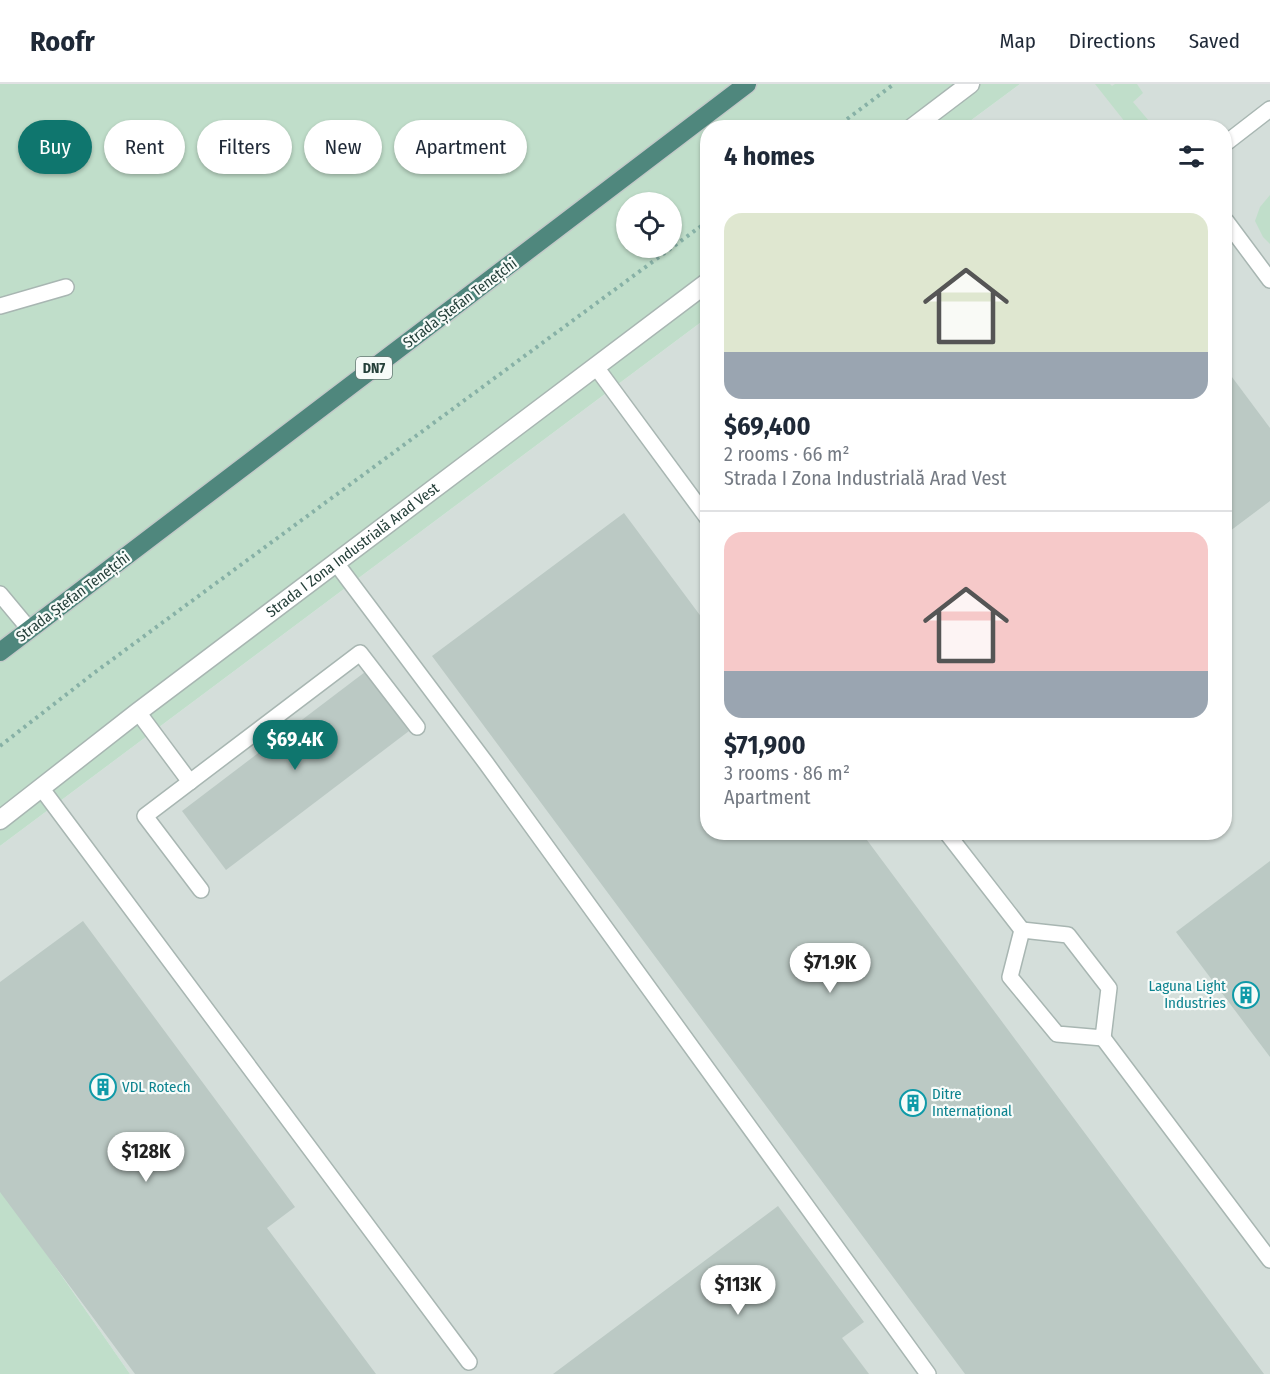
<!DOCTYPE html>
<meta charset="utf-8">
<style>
:root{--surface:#fff;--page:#f6f6f7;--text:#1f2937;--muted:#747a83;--line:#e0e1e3;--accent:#0f766e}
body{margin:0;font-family:"Fira Sans Condensed",sans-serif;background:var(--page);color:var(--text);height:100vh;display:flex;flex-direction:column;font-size:22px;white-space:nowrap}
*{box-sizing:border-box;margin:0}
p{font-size:20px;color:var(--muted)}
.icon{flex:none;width:33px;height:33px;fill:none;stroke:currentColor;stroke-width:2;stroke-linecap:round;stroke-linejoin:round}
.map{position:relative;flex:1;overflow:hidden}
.details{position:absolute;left:700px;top:36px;width:532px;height:720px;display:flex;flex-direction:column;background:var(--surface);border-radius:24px;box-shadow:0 2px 4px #0004}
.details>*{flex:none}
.banner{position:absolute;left:18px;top:36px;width:570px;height:54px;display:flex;gap:12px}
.fabs{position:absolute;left:616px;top:108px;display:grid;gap:12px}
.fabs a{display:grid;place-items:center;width:66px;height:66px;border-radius:50%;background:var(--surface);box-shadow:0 2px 4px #0004;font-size:30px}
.price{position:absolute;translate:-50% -51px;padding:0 14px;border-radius:21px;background:#fff;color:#222;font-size:20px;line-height:39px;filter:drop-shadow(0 2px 3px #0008)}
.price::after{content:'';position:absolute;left:50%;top:36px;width:18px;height:14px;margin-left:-9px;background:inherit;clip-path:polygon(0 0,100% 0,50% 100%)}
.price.on{background:var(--accent);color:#fff}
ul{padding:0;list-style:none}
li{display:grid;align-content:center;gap:12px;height:318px;padding:0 24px}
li+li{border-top:2px solid var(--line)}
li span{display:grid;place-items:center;height:186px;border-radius:18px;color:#555}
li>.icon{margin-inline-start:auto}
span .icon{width:108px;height:108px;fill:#fffc;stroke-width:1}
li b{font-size:26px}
h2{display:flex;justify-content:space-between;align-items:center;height:72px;padding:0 24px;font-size:26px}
.chip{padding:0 21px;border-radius:27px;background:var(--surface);box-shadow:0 2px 4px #0004;font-size:21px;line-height:54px}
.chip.on{background:var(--accent);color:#fff}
header{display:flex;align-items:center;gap:36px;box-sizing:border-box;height:84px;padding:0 30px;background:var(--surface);border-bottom:2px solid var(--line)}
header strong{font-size:28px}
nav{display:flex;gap:33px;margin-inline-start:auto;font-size:21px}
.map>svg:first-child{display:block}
</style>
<header>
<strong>Roofr</strong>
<nav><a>Map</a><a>Directions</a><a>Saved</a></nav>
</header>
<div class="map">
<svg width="1270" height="1290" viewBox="0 0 1270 1290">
<rect width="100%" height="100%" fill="#e6eeeb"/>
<path fill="#d4deda" d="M1020 0H1270V1290H130L0 1103V762L708 233V748H1226V44L962 43Z"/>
<g fill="#c0deca" fill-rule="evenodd">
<path d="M0 0H1020L962 43 708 44V233L0 762ZM627 118H672V164H627Z"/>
<path d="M1095 0H1110L1112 2 1115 0H1137L1143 9 1133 18 1154 43H1129Z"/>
<path d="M1270 111V160L1263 153 1255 137 1260 123Z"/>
<path d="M0 1103 130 1290H0Z"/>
</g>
<g fill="#bbc9c4">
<path d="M1226 285 1270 344V417L1230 447 1226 441Z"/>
<path d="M624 429 708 542V748H861L1264 1290H965L432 572Z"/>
<path d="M365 588 409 647 226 786 182 727Z"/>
<path d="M1270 777V973L1176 848Z"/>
<path d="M83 837 295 1123 267 1144 376 1290H135L0 1108V898Z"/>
<path d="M778 1122 864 1238 842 1254 869 1290H553Z"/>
</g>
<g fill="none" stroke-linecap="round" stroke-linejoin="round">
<defs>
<g id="service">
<path d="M1226 59 1270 25"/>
<path d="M1226 137 1270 196"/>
<path d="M0 222 66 203"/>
<path d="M596 283 708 435"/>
<path d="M336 479 486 679 928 1290"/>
<path d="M0 510 30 546"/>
<path d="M138 628 190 698"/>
<path d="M42 705 469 1278"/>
<path d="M946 748 1022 846"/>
<path d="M201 806 145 732 360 569 417 643"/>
<path d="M1022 846 1068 851 1109 904 1103 954 1057 950 1010 893Z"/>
<path d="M1103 954 1270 1176"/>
</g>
<g id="minor">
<path d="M912 44 970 0"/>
<path id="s1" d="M0 736 138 628 708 198"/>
</g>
<path id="trunk" d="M0 568 747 0"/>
</defs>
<use href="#service" stroke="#a8b6b2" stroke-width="18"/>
<use href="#minor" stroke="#a8b6b2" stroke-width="21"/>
<use href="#trunk" stroke="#c2cac8" stroke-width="21"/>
<g stroke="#87b1a6" stroke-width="4" stroke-dasharray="3 4.5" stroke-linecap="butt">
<path d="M835 44 894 0"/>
<path d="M0 662 94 589 708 137"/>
</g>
<use href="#service" stroke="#fff" stroke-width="15"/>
<use href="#minor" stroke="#fff" stroke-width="18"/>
<use href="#trunk" stroke="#4f877d" stroke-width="18"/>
</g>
<defs>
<symbol id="building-ring" viewBox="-11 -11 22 22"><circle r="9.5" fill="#f7fbf9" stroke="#0f9aa8" stroke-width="1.5"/><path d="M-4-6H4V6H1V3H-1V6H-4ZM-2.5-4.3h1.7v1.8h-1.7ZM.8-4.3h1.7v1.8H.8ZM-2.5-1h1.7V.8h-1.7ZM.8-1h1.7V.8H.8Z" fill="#0f9aa8"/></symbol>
</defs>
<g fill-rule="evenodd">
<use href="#building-ring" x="1231" y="896" width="30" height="30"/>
<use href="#building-ring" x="88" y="988" width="30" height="30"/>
<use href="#building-ring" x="898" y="1004" width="30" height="30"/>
</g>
<g text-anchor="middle" stroke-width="4.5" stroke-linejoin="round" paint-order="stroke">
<rect fill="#f7fbf9" stroke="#647873" stroke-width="1.5" x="356" y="273" width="36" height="22" rx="4.5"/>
<g font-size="14" font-weight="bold" fill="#25403a">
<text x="374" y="289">DN7</text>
</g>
<g font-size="15" fill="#25403a" stroke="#f7fbf9">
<text transform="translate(460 219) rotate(-37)" y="5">Strada Ștefan Tenețchi</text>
<text dy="5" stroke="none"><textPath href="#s1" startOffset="444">Strada I Zona Industrială Arad Vest</textPath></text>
<text transform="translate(73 513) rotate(-37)" y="5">Strada Ștefan Tenețchi</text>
</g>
<g font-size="15" fill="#0d838f" stroke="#f7fbf9" text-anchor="start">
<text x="1226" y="907" text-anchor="end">Laguna Light<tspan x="1226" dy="17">Industries</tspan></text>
<text x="122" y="1008">VDL Rotech</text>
<text x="932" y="1015">Ditre<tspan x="932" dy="17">Internațional</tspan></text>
</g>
</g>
</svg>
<div class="fabs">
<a><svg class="icon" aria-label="locate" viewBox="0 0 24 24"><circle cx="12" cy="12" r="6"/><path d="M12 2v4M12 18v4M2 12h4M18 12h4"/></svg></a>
</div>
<b class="price on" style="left:295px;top:687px">$69.4K</b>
<b class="price" style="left:830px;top:910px">$71.9K</b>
<b class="price" style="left:146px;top:1099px">$128K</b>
<b class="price" style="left:738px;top:1232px">$113K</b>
<div class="banner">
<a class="chip on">Buy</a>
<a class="chip">Rent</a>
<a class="chip">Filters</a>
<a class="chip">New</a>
<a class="chip">Apartment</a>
</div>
<section class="details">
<h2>4 homes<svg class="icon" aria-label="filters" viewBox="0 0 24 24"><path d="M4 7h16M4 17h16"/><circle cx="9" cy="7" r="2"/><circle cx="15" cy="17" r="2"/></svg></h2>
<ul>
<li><span style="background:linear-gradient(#dfe7d0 75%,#9aa5b1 0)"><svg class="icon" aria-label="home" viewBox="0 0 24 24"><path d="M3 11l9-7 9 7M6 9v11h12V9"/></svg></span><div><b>$69,400</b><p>2 rooms · 66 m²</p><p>Strada I Zona Industrială Arad Vest</p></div></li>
<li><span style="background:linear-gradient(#f6c9c9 75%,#9aa5b1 0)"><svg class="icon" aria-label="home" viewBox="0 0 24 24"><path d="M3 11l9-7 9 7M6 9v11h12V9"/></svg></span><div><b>$71,900</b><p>3 rooms · 86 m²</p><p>Apartment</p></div></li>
</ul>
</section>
</div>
